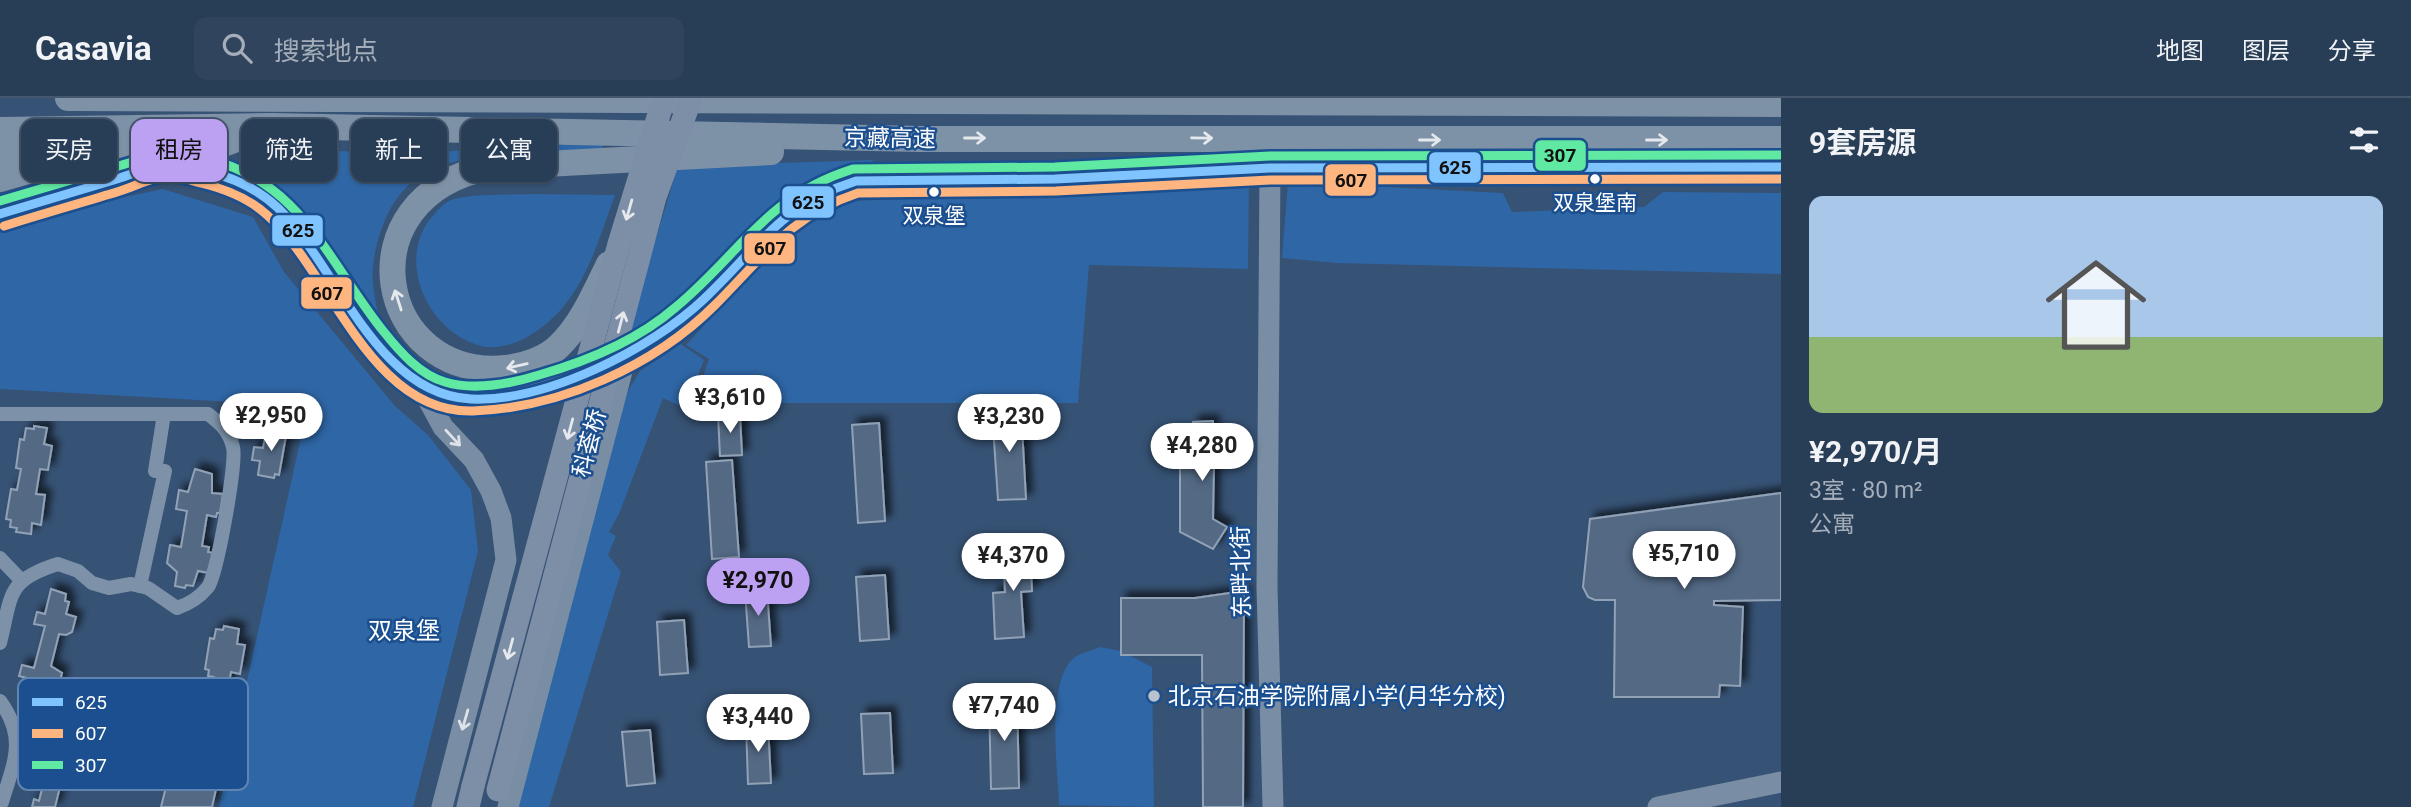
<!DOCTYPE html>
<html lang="zh">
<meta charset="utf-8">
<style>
:root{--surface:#283e57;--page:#30455d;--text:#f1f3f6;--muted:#a5aeba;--line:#44576d;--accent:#bca0f2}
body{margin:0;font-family:Roboto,"Noto Sans SC",sans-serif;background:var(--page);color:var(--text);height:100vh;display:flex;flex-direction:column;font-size:26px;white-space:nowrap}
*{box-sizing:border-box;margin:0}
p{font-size:23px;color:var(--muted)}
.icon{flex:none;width:38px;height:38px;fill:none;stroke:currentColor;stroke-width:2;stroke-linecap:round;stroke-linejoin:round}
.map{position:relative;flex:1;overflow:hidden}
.panel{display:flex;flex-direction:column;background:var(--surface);width:630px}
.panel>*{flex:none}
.guide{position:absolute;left:21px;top:21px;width:665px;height:63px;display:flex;gap:14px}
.price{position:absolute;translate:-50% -60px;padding:0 16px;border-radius:24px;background:#fff;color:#222;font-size:23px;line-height:46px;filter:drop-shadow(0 2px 4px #0008)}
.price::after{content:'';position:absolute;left:50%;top:42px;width:21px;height:16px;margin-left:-10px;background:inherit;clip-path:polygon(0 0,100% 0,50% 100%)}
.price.active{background:var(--accent);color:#111}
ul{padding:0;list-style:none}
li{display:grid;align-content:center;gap:14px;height:371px;padding:0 28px}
li span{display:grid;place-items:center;height:217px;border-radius:14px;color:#555}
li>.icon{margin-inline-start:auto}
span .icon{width:126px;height:126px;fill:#fffc;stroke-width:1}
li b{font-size:30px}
h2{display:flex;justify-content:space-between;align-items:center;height:84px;padding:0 28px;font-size:30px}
.tag{padding:0 24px;border-radius:14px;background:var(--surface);box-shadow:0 2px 5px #0004,0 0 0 2px var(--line);font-size:24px;line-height:63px}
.tag.active{background:var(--accent);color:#111}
header{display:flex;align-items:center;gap:42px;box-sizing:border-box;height:98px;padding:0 35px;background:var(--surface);border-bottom:2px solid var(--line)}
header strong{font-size:33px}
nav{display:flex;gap:38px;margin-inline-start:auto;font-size:24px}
.search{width:490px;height:63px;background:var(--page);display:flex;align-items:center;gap:18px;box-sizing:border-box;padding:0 24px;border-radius:14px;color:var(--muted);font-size:26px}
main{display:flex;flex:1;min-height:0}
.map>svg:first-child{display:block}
</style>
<header>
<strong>Casavia</strong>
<div class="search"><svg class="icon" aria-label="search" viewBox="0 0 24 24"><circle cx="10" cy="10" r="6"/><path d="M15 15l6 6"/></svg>搜索地点</div>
<nav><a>地图</a><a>图层</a><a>分享</a></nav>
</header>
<main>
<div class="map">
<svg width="1781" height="709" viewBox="0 0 1781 709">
<defs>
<filter id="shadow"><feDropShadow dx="6" dy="-6" stdDeviation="3.5" flood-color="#0009"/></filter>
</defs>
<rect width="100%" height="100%" fill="#365274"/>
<g fill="#2f66a5">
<path d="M602 45 603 51 595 52C550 55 464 53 426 74 392 93 377 133 373 169 371 187 377 209 380 227 353 184 308 102 262 79 252 75 241 72 231 68 290 44 344 56 405 55 471 53 537 48 602 45Z"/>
<path d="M873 62 871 69 817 83 788 99 763 119 668 217 624 245 678 68Z"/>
<path d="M1288 84 1503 95 1512 114 1644 109 1663 94 1781 95V176L1337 165 1282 160Z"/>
<path d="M1249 87 1248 171 1089 167 1078 305H694L709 261 686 247 801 121 851 103Z"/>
<path d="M163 91 253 119 284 174 395 308 428 337 471 392 478 453 413 709H219L308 308 0 291V125Z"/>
<path d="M534 96 615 97C601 135 590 176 564 208 546 230 512 255 481 248 429 235 396 165 430 121 436 114 445 103 454 101 476 95 511 97 534 96Z"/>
<path d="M681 246 704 262 685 310 663 300 619 416 609 434 616 438 608 457 621 474 549 709H517L623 301 640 273Z"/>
<path d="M1100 549 1121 553 1152 569 1154 709 1059 707C1058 673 1045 582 1075 559 1081 555 1093 552 1100 549Z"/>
</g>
<g fill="#526984" stroke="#92a2b6" stroke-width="2" filter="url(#shadow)">
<path d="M1021 311 1026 401 998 402 992 313Z"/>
<path d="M740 316 742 357 720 358 718 317Z"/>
<path d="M1213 323V342H1232L1233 368H1214L1213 421 1227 429 1213 451 1180 434V342H1193V324Z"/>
<path d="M879 325 885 423 858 425 852 327Z"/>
<path d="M34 328 47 330 44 346 52 348 48 372 40 371 36 396 45 397 41 427 32 425 31 436 16 434 17 430 10 429 11 422 6 421 11 391 17 392 21 371 16 370 20 341 24 342 26 330 34 331Z"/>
<path d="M267 329 282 331 281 337 286 338 279 377 275 376 274 380 258 377 260 363 252 362 254 349 263 350Z"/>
<path d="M732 362 739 459 712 461 706 364Z"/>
<path d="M195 371 212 376V395L223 396 220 415H217L216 419 207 417 202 448 209 449 208 454 213 455 209 475 198 473 193 488 186 487 185 490 175 488 177 474 167 465 170 447 181 449 187 413 176 411 179 392 188 394Z"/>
<path d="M1781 395V502L1714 503V507L1743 509 1740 588 1720 587 1719 599H1614L1615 502H1595L1588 499 1583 489 1590 421Z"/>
<path d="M1030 447 1032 493 1021 494 1024 539 995 541 993 495 1005 494 1003 449Z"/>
<path d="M885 477 889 541 860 543 856 479Z"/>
<path d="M51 491 66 496 65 503 69 504 66 516 76 519 72 534 66 537 59 536 51 568 62 575 57 595 46 592 38 605 22 601 27 580 19 578 22 567 34 570 45 528 34 526 37 514 45 516Z"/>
<path d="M767 492 771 548 749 549 745 493Z"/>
<path d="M1244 493 1243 709H1203L1202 557H1121V500H1195Z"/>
<path d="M684 522 688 575 660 577 657 524Z"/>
<path d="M224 528 239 531 237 546 245 547 240 576 231 574 226 600 233 601 229 623 222 622 220 637 207 635 208 631 200 630 201 624 197 623 202 596 206 597 208 586 213 587 214 579 208 578 209 572 205 571 210 540 214 541 216 531 223 532Z"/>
<path d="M1017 599 1019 690 991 691 989 600Z"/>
<path d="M890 615 893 675 864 676 861 616Z"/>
<path d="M768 626 771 685 748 686 746 627Z"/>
<path d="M650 632 655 685 627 688 622 634Z"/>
<path d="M59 634 77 639 73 657 80 658 73 684 62 681 55 709H32L34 701 39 703 45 679 39 678 46 650 51 651 54 638 58 639Z"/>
<path d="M159 644 211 656 221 669 212 709H161L170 673 131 664 133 653 156 659Z"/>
</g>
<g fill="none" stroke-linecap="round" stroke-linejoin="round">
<g stroke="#7d92a8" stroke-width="14">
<path d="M0 316H208C221 326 229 333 233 349 237 364 217 477 208 489 200 499 189 506 177 510L148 490 131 486 109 490 92 485 78 473 58 466C6 482 12 497 0 545"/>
<path d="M0 460 20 481"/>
<path d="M140 488 165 373H155L164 316"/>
<path d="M0 603C27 640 14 664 2 704"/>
</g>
<g stroke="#798da4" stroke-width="21">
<path d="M1270 70 1267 489 1273 709"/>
<path d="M418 283 443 329 474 362 491 393 501 420 506 462 442 709"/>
<path d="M508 709 626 258"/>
<path d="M1658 709 1781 684"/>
</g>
<g stroke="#7d8ea7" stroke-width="23">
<path d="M0 116C39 104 78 93 117 81 133 76 151 69 167 66 178 65 193 71 204 73 232 79 257 91 278 110 333 161 382 304 471 301 550 298 649 257 705 200 754 151 783 101 856 83L1055 81 1270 70 1675 67 1781 69"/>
<path d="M468 709 473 688"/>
</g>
<g stroke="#7e92a7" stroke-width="26">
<path d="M68 0 1781 6"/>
<path d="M0 32 272 28 920 41H1781"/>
<path d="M0 57 55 40"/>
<path d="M169 66 253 35"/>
<path d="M1703 67 1753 47"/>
<path d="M0 81 146 39"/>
<path d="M609 166C595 194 582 226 559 248 546 261 524 268 506 270 377 283 340 99 490 69L771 54"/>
</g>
<g stroke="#7d8ea7" stroke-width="23">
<path d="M473 688 619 146 664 0"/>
<path d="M498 692 655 99 691 0"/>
</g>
<defs>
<path id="bus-1" d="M0 116C39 104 78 93 117 81 133 76 150 68 167 66 181 65 196 71 209 74 234 80 259 92 278 110 337 168 376 297 471 301 546 304 650 252 704 201 758 150 780 107 856 83L1055 81 1270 70 1781 69"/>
<path id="bus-2" d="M4 128C42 116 81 105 120 93 136 88 154 78 170 78 181 78 192 83 201 85 225 91 249 100 267 117 331 174 370 316 473 313 560 310 654 268 715 207 762 160 791 117 858 95L1056 93 1270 82 1781 81"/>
<path id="bus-3" d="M0 103 166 54C180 53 193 58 207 61 302 83 329 166 384 234 400 254 420 277 445 284 475 293 510 286 539 277 588 263 637 243 676 209 741 155 766 98 853 71L1055 69 1270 58 1781 57"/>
</defs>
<use href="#bus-1" stroke="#1b4f8f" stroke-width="14"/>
<use href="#bus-2" stroke="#1b4f8f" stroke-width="14"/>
<use href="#bus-3" stroke="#1b4f8f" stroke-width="14"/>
<use href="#bus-1" stroke="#80c4ff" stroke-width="9"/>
<use href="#bus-2" stroke="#ffb580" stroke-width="9"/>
<use href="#bus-3" stroke="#60e9a3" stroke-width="9"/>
</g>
<defs><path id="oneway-shaft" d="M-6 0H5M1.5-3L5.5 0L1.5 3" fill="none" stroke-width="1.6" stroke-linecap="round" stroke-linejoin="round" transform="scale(1.75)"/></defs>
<g stroke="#e5e9ed">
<use href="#oneway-shaft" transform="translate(975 40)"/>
<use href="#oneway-shaft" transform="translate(1202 40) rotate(1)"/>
<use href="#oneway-shaft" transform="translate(1430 42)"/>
<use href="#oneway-shaft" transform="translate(1657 42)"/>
<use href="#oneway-shaft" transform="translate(398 202) rotate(-108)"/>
<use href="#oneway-shaft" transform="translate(517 268) rotate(167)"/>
</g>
<g stroke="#e5e8ed">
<use href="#oneway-shaft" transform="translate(629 112) rotate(106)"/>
<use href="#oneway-shaft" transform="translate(621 224) rotate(-75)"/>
<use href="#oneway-shaft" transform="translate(570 331) rotate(105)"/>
<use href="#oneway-shaft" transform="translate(510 551) rotate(105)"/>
</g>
<g stroke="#dee2e8">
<use href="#oneway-shaft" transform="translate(453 340) rotate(47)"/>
<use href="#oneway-shaft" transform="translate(465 622) rotate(106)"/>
</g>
<g fill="#fff" stroke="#1b4f8f" stroke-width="2.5">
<circle cx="1595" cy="81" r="6"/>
<circle cx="934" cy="94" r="6"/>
</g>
<circle fill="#b9c2ce" stroke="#1b4f8f" stroke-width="2.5" cx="1154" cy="598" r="7"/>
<g text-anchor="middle" stroke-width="5" stroke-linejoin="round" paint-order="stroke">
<g font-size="21" fill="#fff" stroke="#1b4f8f">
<text x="1595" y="112">双泉堡南</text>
<text x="934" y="125">双泉堡</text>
</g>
<g font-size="23" fill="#fff" stroke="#1b4f8f">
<text transform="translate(890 40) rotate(1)" y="8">京藏高速</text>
<text transform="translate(589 345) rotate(-75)" y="8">科荟桥</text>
<text transform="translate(1241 474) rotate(-91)" y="8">东畔北街</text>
</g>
<g font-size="23" fill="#fff" stroke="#1b4f8f" text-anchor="start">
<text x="1168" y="606">北京石油学院附属小学(月华分校)</text>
</g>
<g font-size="24" fill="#fff" stroke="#1b4f8f">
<text x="404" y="541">双泉堡</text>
</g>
</g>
<rect x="18" y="580" width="230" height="112" rx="10" fill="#1b4f8f" stroke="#5f84b1" stroke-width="2"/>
<rect x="32" y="600" width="31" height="8" fill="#80c4ff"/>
<rect x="32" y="631" width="31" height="9" fill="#ffb580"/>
<rect x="32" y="663" width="31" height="8" fill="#60e9a3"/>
<g font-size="19" fill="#fff">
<text x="75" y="611">625</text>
<text x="75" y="642">607</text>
<text x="75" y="674">307</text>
</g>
<g stroke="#1b4f8f" stroke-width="2.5">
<rect x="1534" y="41" width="53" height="33" rx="7" fill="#60e9a3"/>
<rect x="1428" y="53" width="54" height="33" rx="7" fill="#80c4ff"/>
<rect x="1324" y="65" width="53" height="34" rx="7" fill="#ffb580"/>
<rect x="781" y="87" width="54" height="34" rx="7" fill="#80c4ff"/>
<rect x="271" y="116" width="53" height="33" rx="7" fill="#80c4ff"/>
<rect x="743" y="134" width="53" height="33" rx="7" fill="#ffb580"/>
<rect x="300" y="178" width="53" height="34" rx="7" fill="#ffb580"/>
</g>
<g font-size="19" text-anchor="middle" font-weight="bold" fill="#111">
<text x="1560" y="64">307</text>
<text x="1455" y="76">625</text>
<text x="1351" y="89">607</text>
<text x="808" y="111">625</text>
<text x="298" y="139">625</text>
<text x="770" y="157">607</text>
<text x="327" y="202">607</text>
</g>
</svg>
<b class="price" style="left:730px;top:337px">¥3,610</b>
<b class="price" style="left:271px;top:355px">¥2,950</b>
<b class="price" style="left:1009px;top:356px">¥3,230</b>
<b class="price" style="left:1202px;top:385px">¥4,280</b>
<b class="price" style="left:1684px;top:493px">¥5,710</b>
<b class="price" style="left:1013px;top:495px">¥4,370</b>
<b class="price active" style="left:758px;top:520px">¥2,970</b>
<b class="price" style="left:1004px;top:645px">¥7,740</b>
<b class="price" style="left:758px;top:656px">¥3,440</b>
<div class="guide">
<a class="tag">买房</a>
<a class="tag active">租房</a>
<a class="tag">筛选</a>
<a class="tag">新上</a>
<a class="tag">公寓</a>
</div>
</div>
<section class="panel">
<h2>9套房源<svg class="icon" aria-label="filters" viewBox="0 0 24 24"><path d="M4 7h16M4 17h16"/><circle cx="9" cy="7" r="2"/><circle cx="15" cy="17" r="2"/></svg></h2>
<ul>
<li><span style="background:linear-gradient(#a9c7e8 65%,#8fb573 0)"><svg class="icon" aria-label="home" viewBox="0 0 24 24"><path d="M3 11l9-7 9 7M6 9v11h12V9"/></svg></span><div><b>¥2,970/月</b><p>3室 · 80 m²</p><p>公寓</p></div></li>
</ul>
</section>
</main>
